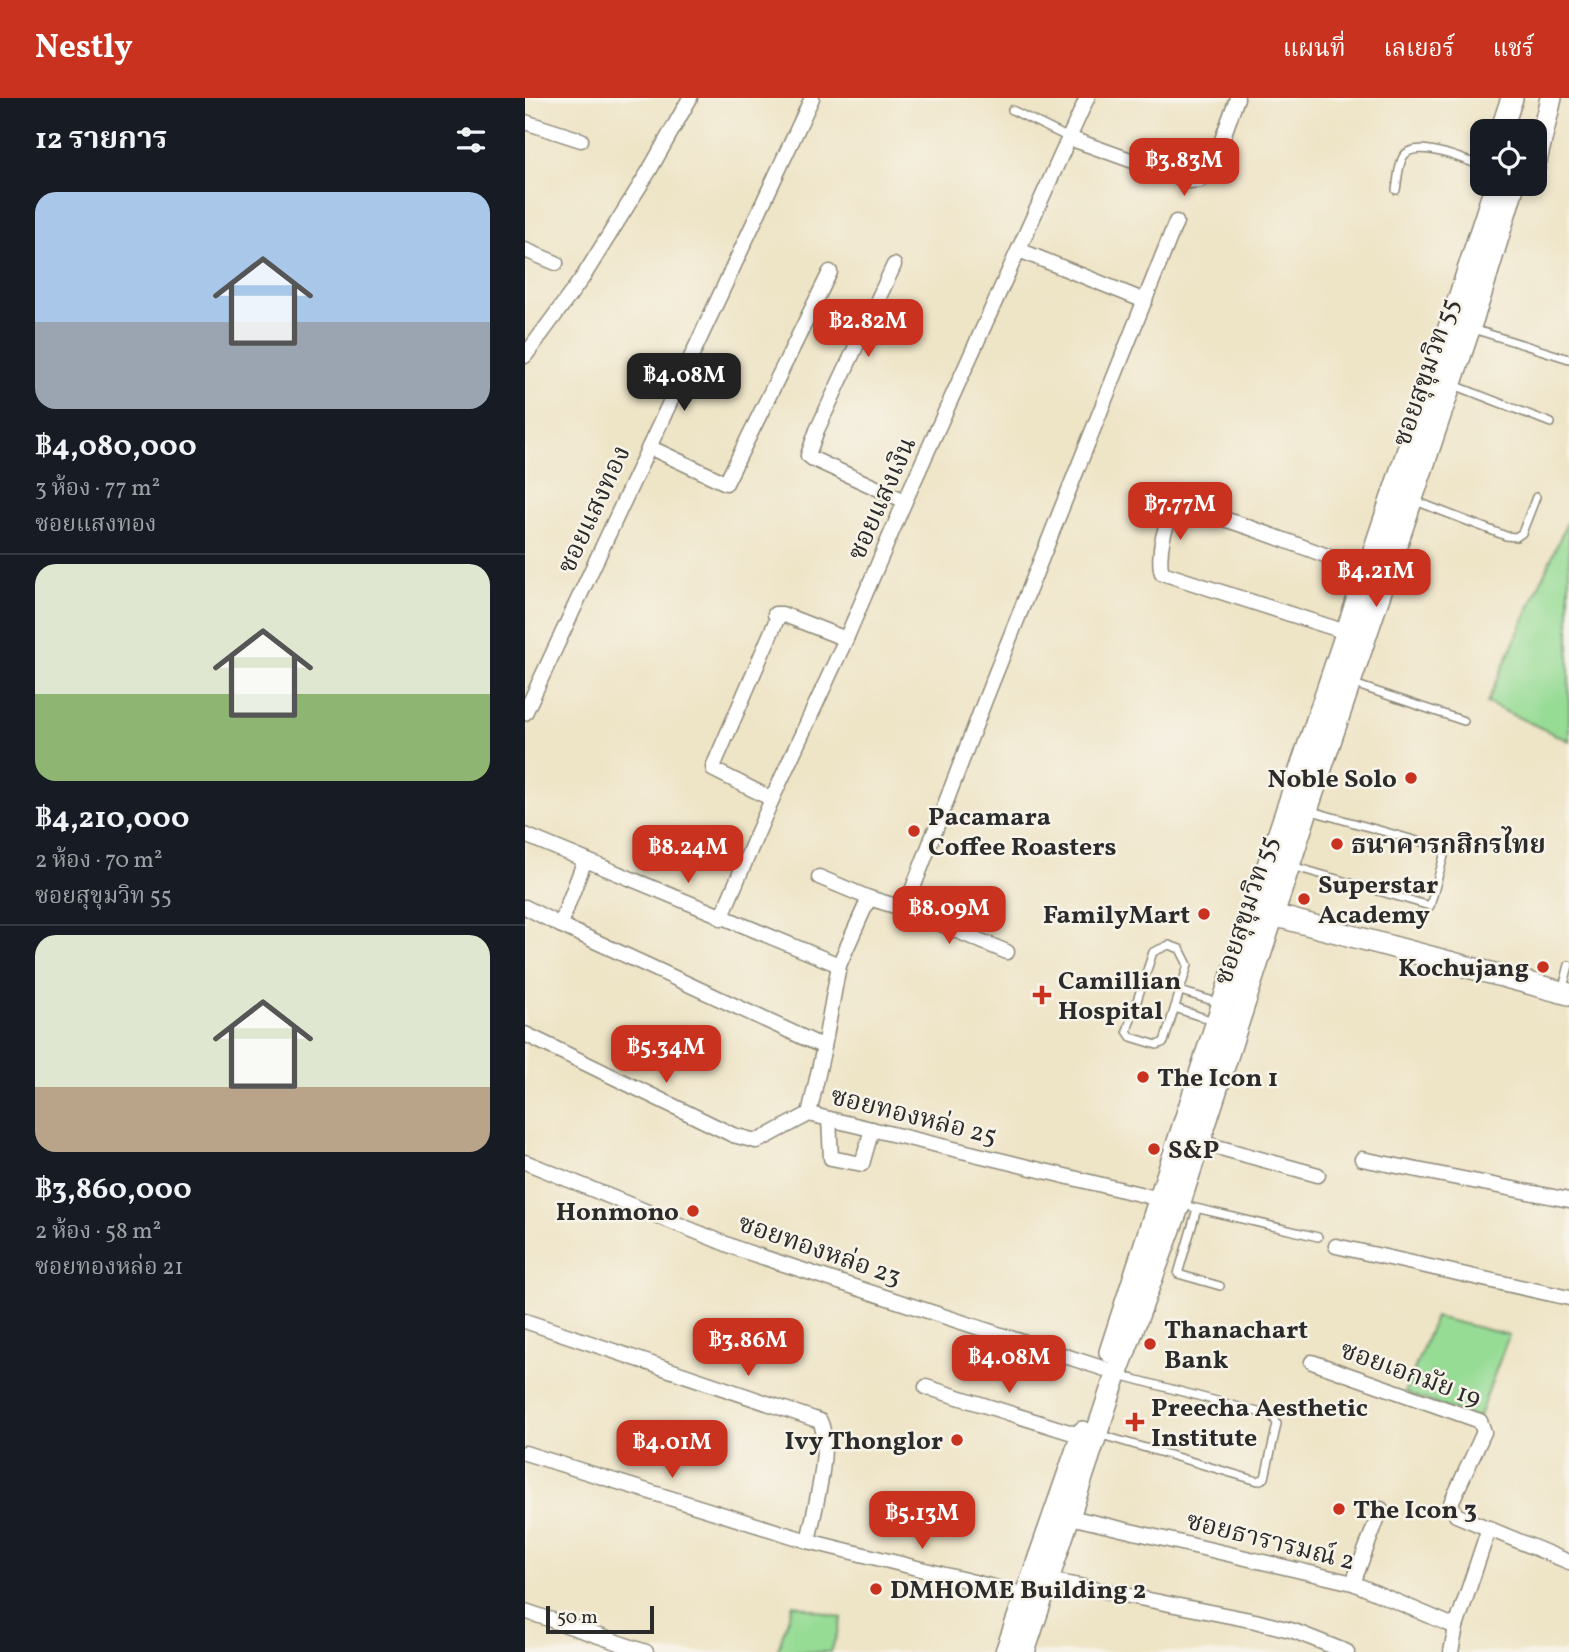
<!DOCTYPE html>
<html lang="th">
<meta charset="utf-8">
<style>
:root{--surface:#171b24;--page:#242831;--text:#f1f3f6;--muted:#9ea1a6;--line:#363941;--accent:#c8321e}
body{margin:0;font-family:Vollkorn,"Noto Serif Thai",serif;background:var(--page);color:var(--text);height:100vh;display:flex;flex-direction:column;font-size:26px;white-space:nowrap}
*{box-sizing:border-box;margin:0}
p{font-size:23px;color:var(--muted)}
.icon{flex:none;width:38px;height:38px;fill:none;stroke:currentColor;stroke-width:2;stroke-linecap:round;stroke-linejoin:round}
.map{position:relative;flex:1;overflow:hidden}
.drawer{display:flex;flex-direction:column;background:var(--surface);width:525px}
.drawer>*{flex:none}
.fabs{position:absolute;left:945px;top:21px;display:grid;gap:14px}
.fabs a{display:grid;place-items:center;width:77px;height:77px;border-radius:14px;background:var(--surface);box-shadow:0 4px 10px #0003;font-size:35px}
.scale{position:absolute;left:21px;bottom:18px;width:108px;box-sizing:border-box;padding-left:7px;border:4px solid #2b2b2b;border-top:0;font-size:19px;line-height:24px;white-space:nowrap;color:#2b2b2b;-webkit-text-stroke:5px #f7f3e8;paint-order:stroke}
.price{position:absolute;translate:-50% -60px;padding:0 16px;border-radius:14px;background:var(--accent);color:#fff;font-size:23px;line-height:46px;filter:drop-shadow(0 2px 4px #0008)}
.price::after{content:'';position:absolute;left:50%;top:42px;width:21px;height:16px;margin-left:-10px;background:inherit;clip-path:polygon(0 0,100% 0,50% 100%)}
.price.current{background:#222;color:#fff}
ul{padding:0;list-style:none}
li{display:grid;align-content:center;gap:14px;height:371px;padding:0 35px}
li+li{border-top:2px solid var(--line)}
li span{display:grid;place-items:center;height:217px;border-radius:21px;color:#555}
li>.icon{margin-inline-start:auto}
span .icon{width:126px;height:126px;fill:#fffc;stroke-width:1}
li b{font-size:30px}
h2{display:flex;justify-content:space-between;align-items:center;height:84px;padding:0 35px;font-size:30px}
header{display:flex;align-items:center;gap:42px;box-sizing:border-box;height:98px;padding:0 35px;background:var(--accent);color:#fff}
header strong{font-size:33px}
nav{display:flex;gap:38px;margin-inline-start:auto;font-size:24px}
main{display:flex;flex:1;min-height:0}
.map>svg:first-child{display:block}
</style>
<header>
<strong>Nestly</strong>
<nav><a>แผนที่</a><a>เลเยอร์</a><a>แชร์</a></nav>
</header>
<main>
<section class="drawer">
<h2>12 รายการ<svg class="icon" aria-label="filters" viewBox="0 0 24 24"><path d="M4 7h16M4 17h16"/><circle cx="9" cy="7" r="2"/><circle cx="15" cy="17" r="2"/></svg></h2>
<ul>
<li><span style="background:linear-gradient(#a9c7e8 60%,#9aa5b1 0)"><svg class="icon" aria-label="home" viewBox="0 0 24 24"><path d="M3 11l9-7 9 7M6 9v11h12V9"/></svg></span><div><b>฿4,080,000</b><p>3 ห้อง · 77 m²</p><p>ซอยแสงทอง</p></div></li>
<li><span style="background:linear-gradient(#dfe7d0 60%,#8fb573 0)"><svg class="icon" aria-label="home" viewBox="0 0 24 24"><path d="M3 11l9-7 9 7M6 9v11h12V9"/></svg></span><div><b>฿4,210,000</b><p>2 ห้อง · 70 m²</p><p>ซอยสุขุมวิท 55</p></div></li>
<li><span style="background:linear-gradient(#dfe7d0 70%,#b9a48a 0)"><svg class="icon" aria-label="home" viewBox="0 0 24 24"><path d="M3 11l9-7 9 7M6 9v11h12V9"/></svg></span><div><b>฿3,860,000</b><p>2 ห้อง · 58 m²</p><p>ซอยทองหล่อ 21</p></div></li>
</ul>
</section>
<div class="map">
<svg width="1044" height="1554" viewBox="0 0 1044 1554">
<rect width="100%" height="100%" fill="#f7f3e8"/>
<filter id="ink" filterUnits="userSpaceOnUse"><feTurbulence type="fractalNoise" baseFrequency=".0143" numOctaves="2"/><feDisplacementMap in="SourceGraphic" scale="14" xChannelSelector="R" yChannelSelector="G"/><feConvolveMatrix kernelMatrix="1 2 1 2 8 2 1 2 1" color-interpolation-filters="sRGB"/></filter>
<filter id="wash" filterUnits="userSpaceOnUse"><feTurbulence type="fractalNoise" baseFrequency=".00686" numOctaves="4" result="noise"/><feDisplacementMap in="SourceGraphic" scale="28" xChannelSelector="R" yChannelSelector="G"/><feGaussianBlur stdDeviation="1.57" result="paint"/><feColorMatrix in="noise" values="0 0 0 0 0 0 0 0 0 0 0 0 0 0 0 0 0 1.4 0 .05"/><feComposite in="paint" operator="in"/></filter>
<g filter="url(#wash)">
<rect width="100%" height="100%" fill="#eee4c6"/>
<g fill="#96dc95" stroke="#608460" stroke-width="2">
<path d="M1044 420V643L962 605Z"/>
<path d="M910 1219 984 1237 953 1321 880 1295Z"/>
<path d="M268 1506 317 1520 306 1554H252Z"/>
</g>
</g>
<g filter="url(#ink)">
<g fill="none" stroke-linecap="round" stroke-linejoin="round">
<defs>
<g id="lane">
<path d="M487 12 544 40"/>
<path d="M871 92C873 82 873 68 878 59 889 39 941 63 957 68"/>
<path d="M948 231 1044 261"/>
<path d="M929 287 1026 325"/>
<path d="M888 402 981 438 991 439 997 435 1011 399"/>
<path d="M829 586 939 623"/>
<path d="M767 768 905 808 921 751 783 712"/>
<path d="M644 847 655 851 663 867 639 944 632 947 606 939 602 933 628 854Z"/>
<path d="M1038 890 1044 867"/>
<path d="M655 893 695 905"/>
<path d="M650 910 691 924"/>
<path d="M658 1107 793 1139"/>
<path d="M672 1111 653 1176 695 1188"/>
<path d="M573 1336 733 1383 740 1380 752 1326 748 1318 594 1277"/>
</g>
<g id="street">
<path d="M0 24 56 42"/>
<path d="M544 40 664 83 675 82 685 75 712 0"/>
<path d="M0 152 31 165"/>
<path d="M494 152 620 203"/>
<path d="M369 167 292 332 283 357 288 361 380 403"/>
<path d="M0 258 58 179 124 73 165 0"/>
<path d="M124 349 201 385 305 174"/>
<path d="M821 534 637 475C632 461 638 417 656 412 676 407 811 463 842 472"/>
<path d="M0 615 287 0"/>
<path d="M247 701 189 672 188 669 252 521 250 516H257L321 541"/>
<path d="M0 737 314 867"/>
<path d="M294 779 344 800"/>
<path d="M0 809 35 827 299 949"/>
<path d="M380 811 482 854"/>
<path d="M196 820 247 701 321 541 380 403 562 0"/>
<path d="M35 827 60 762"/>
<path d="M0 936 208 1037 231 1043 237 1041 284 1016"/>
<path d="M284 1016 299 949 314 867 344 800 380 811 460 602 651 124"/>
<path d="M284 1016 635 1101"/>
<path d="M304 1021 306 1060 337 1066 347 1031"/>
<path d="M674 1044 793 1077"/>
<path d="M837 1061 1044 1102"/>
<path d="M0 1064 216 1152 580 1271"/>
<path d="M811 1148 1044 1200"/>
<path d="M0 1223 295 1323C307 1347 289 1415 283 1443"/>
<path d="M787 1264 955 1323 959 1334 926 1405 931 1417 1044 1464"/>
<path d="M401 1289 557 1338"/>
<path d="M0 1355 283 1443 501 1497"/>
<path d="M545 1419 828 1485 931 1529"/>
<path d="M524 1482 730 1523 769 1533 822 1554"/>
<path d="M828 1485 856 1411"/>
<path d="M0 1513 121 1554"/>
<path d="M926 1554 931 1529 964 1430"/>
</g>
<g id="secondary">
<path d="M976 33 987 0"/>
<path d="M1010 67 1026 0"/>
<path d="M748 817 1044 896"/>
<path d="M585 1254 728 812 935 197 971 86"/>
<path d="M481 1554 558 1334"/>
<path d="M499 1554 591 1277 654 1107 782 712 954 202 989 86"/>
</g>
</defs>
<use href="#lane" stroke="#8c8878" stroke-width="10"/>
<use href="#street" stroke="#8c8878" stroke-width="17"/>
<use href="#secondary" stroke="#8c8878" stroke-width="24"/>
<use href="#lane" stroke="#fff" stroke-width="7"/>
<use href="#street" stroke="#fff" stroke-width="14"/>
<use href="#secondary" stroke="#fff" stroke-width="21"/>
</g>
</g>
<g fill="#c8321e" stroke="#f7f3e8" stroke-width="2.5">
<circle cx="886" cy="680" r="7"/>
<circle cx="389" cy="733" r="7"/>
<circle cx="812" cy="746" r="7"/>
<circle cx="779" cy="801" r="7"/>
<circle cx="679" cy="816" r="7"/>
<circle cx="1018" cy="869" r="7"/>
<path d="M513.5 886.5h7v7h7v7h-7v7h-7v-7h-7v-7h7z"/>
<circle cx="618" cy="979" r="7"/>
<circle cx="629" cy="1051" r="7"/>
<circle cx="168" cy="1113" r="7"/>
<circle cx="625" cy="1246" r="7"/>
<path d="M606.5 1313.5h7v7h7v7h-7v7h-7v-7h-7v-7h7z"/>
<circle cx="432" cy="1342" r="7"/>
<circle cx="814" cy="1411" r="7"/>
<circle cx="351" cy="1491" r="7"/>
</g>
<g text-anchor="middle" stroke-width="5" stroke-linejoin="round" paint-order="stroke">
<g font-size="26" fill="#2b2b2b" stroke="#f7f3e8">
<text transform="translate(900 274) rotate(-71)" y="9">ซอยสุขุมวิท 55</text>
<text transform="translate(356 400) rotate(-66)" y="9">ซอยแสงเงิน</text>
<text transform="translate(68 411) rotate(-65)" y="9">ซอยแสงทอง</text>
<text transform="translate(720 812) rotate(-72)" y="9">ซอยสุขุมวิท 55</text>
<text transform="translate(389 1017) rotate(14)" y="9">ซอยทองหล่อ 25</text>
<text transform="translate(295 1151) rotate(19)" y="9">ซอยทองหล่อ 23</text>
<text transform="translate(886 1275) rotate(20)" y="9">ซอยเอกมัย 19</text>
<text transform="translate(746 1442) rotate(14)" y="9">ซอยธารารมณ์ 2</text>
</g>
<g font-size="26" font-weight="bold" fill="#2b2b2b" stroke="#f7f3e8" text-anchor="start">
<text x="872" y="689" text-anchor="end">Noble Solo</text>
<text x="403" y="727">Pacamara<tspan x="403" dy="30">Coffee Roasters</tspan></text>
<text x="826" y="755">ธนาคารกสิกรไทย</text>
<text x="793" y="795">Superstar<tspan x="793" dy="30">Academy</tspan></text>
<text x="665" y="825" text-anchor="end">FamilyMart</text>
<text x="1004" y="878" text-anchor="end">Kochujang</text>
<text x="533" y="891">Camillian<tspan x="533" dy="30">Hospital</tspan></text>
<text x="632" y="988">The Icon 1</text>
<text x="643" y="1060">S&amp;P</text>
<text x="154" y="1122" text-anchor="end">Honmono</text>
<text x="639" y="1240">Thanachart<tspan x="639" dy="30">Bank</tspan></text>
<text x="626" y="1318">Preecha Aesthetic<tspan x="626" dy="30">Institute</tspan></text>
<text x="418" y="1351" text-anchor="end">Ivy Thonglor</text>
<text x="828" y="1420">The Icon 3</text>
<text x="365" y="1500">DMHOME Building 2</text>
</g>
</g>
</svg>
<div class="fabs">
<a><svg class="icon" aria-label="locate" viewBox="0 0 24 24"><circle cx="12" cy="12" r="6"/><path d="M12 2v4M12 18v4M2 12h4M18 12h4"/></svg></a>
</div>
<div class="scale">50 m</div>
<b class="price" style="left:659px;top:100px">฿3.83M</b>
<b class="price" style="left:343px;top:261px">฿2.82M</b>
<b class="price current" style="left:159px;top:315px">฿4.08M</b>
<b class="price" style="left:655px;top:444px">฿7.77M</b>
<b class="price" style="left:851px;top:511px">฿4.21M</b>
<b class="price" style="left:163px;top:787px">฿8.24M</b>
<b class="price" style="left:424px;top:848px">฿8.09M</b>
<b class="price" style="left:141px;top:987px">฿5.34M</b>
<b class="price" style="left:223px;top:1280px">฿3.86M</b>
<b class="price" style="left:484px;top:1297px">฿4.08M</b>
<b class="price" style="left:147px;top:1382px">฿4.01M</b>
<b class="price" style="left:397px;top:1453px">฿5.13M</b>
</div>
</main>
